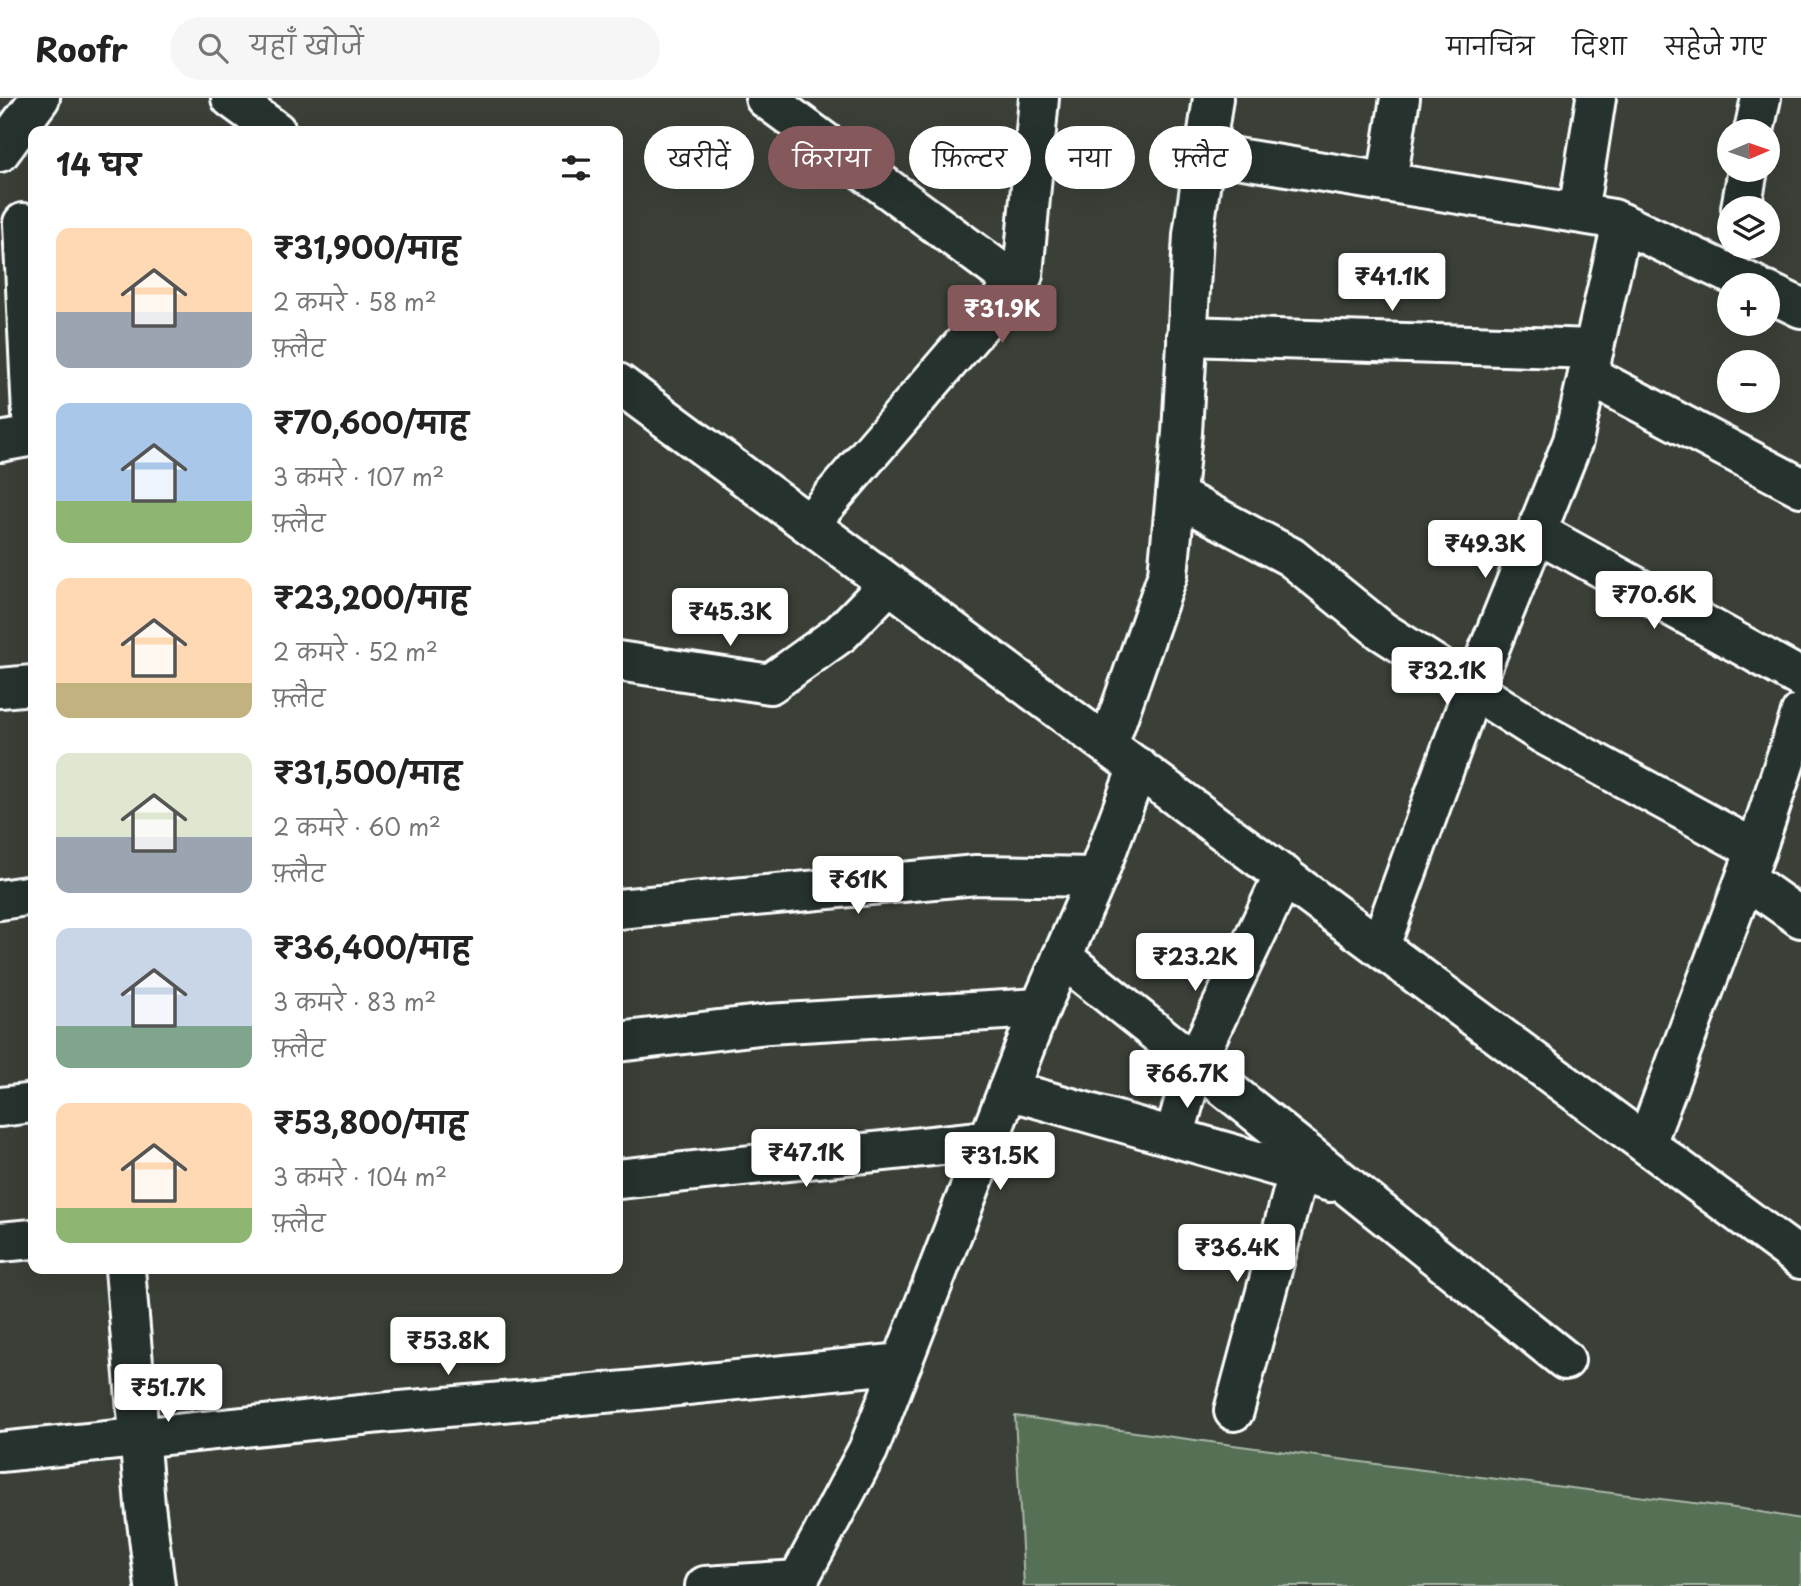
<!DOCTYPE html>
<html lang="hi">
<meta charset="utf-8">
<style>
:root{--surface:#fff;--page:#f6f6f6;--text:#222;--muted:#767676;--line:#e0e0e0;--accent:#85585c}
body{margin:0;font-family:"Playpen Sans","Playpen Sans Deva",sans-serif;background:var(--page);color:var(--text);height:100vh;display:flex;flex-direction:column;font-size:26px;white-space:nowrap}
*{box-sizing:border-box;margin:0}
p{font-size:23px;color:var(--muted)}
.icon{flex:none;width:38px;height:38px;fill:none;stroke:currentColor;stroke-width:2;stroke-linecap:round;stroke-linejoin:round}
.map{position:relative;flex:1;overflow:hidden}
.drawer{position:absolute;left:28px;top:28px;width:595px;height:1148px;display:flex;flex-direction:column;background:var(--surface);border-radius:14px;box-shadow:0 7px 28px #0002}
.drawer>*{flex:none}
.top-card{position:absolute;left:644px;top:28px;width:665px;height:63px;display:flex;gap:14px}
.needle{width:46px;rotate:88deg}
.tools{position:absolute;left:1717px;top:21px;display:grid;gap:14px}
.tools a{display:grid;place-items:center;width:63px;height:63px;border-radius:50%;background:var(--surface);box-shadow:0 7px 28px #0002;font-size:35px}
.price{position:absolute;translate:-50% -60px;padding:0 16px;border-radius:7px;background:#fff;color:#222;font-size:23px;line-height:46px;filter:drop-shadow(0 2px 4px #0008)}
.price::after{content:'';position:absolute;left:50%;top:42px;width:21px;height:16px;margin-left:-10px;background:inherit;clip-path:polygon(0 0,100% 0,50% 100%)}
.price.current{background:var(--accent);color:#fff}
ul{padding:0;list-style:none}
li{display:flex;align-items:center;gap:21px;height:175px;padding:0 28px}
li span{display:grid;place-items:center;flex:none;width:196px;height:140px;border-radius:14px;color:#555}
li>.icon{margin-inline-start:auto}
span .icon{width:84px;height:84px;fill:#fffc;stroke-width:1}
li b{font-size:30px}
h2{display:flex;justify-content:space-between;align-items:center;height:84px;padding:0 28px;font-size:30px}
.chip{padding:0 24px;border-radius:32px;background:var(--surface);box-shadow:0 7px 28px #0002;font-size:24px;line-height:63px}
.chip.current{background:var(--accent);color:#fff}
header{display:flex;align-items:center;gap:42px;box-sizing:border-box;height:98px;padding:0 35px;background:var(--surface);border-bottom:2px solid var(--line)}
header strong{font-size:33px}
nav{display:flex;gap:38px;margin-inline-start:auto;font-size:24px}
.search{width:490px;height:63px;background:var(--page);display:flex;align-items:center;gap:18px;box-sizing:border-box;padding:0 24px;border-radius:38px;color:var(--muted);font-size:26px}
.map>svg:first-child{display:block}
</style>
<header>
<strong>Roofr</strong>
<div class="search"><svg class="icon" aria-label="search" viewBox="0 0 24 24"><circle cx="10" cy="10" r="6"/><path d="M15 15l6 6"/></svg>यहाँ खोजें</div>
<nav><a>मानचित्र</a><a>दिशा</a><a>सहेजे गए</a></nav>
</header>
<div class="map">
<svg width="1801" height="1488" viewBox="0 0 1801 1488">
<rect width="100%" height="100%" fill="#3a4038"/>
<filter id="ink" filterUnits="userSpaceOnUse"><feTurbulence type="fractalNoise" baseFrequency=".0143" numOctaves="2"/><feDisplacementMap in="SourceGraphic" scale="14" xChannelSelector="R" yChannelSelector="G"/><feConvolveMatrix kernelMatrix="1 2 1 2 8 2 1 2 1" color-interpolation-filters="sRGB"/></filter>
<g filter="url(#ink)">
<path fill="#567055" stroke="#aab8aa" stroke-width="2" d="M1015 1318 1399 1369 1743 1411 1801 1421V1488H1024Z"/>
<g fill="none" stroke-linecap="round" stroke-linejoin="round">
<defs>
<g id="minor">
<path d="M765 0 1016 185"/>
<path d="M1754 33 1761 0"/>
<path d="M0 54 40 0"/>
<path d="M1206 55 1613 121 1754 187"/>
<path d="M1387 84 1400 0"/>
<path d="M1741 110 1748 72"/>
<path d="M1578 115 1596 0"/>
<path d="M1768 194 1801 210"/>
<path d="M1187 238 1594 251"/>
<path d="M1588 277 1801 389"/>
<path d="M0 344 33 338 23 125"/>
<path d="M1176 398 1291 459 1382 533 1543 636 1756 752"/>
<path d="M809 426 1023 177 1039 0"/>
<path d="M1537 434 1801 580"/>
<path d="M618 563 770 586 841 535 889 486"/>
<path d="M0 590 33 587"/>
<path d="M1108 647 1168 476 1182 335 1193 137 1213 0"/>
<path d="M1746 781 1801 820"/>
<path d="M0 802 33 797"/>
<path d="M618 811 976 777 1097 779"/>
<path d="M1380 848 1473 591 1573 343 1622 125"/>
<path d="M1062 859 1565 1262"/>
<path d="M618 944 768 926 1040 910"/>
<path d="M1008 992 1331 1084"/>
<path d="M0 1009 33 1005"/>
<path d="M1174 1039 1195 965 1284 777"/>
<path d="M1646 1046 1756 752 1801 615"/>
<path d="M618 1081 989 1042"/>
<path d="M0 1144 33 1141"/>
<path d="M125 1171 145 1407 155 1488"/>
<path d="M1234 1313 1298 1075"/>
<path d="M0 1354 390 1314 638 1292 902 1265"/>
<path d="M705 1488 799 1482"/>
<path d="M795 1488 868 1352 1040 910 1097 779 1138 669"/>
</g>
<g id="major">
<path d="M231 0 276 33"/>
<path d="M618 285 1801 1161"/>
</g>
</defs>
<use href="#minor" stroke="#fff" stroke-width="44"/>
<use href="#major" stroke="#fff" stroke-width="44"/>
<use href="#minor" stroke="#26332d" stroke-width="38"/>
<use href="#major" stroke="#26332d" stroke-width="38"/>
</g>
</g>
</svg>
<div class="tools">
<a><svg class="needle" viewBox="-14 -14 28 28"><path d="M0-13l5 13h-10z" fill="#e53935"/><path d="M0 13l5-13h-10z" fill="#767676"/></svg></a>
<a><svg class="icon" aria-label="layers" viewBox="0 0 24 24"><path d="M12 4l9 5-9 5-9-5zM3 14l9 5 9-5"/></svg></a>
<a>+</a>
<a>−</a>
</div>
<b class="price" style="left:1392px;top:215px">₹41.1K</b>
<b class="price current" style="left:1002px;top:247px">₹31.9K</b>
<b class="price" style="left:1485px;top:482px">₹49.3K</b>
<b class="price" style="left:1654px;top:533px">₹70.6K</b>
<b class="price" style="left:730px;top:550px">₹45.3K</b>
<b class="price" style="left:1447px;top:609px">₹32.1K</b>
<b class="price" style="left:858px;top:818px">₹61K</b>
<b class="price" style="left:1195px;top:895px">₹23.2K</b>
<b class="price" style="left:1187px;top:1012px">₹66.7K</b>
<b class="price" style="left:806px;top:1091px">₹47.1K</b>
<b class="price" style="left:1000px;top:1094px">₹31.5K</b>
<b class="price" style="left:1237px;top:1186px">₹36.4K</b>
<b class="price" style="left:448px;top:1279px">₹53.8K</b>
<b class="price" style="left:168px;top:1326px">₹51.7K</b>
<div class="top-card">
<a class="chip">खरीदें</a>
<a class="chip current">किराया</a>
<a class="chip">फ़िल्टर</a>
<a class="chip">नया</a>
<a class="chip">फ़्लैट</a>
</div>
<section class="drawer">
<h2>14 घर<svg class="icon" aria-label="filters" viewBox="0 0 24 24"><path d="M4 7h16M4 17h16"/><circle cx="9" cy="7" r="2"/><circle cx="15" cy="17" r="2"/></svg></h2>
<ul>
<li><span style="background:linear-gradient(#ffd9b3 60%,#9aa5b1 0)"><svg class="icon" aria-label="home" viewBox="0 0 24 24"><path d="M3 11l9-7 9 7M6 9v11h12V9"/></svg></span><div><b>₹31,900/माह</b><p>2 कमरे · 58 m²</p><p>फ़्लैट</p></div></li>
<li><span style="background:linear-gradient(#a9c7e8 70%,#8fb573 0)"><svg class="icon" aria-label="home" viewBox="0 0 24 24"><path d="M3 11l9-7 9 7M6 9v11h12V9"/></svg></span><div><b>₹70,600/माह</b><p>3 कमरे · 107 m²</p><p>फ़्लैट</p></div></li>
<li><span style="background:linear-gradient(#ffd9b3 75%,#c2b280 0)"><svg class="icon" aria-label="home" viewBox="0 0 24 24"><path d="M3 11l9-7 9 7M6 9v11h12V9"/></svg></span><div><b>₹23,200/माह</b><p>2 कमरे · 52 m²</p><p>फ़्लैट</p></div></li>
<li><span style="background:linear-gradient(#dfe7d0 60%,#9aa5b1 0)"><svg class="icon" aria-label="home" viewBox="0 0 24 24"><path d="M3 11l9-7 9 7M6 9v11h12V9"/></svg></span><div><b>₹31,500/माह</b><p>2 कमरे · 60 m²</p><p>फ़्लैट</p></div></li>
<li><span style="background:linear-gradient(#c9d6e8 70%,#7fa58c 0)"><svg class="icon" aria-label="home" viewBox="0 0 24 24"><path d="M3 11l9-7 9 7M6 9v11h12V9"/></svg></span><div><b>₹36,400/माह</b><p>3 कमरे · 83 m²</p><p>फ़्लैट</p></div></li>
<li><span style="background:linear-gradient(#ffd9b3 75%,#8fb573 0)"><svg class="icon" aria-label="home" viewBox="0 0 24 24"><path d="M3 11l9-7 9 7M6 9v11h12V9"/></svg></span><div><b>₹53,800/माह</b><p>3 कमरे · 104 m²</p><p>फ़्लैट</p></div></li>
</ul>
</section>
</div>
